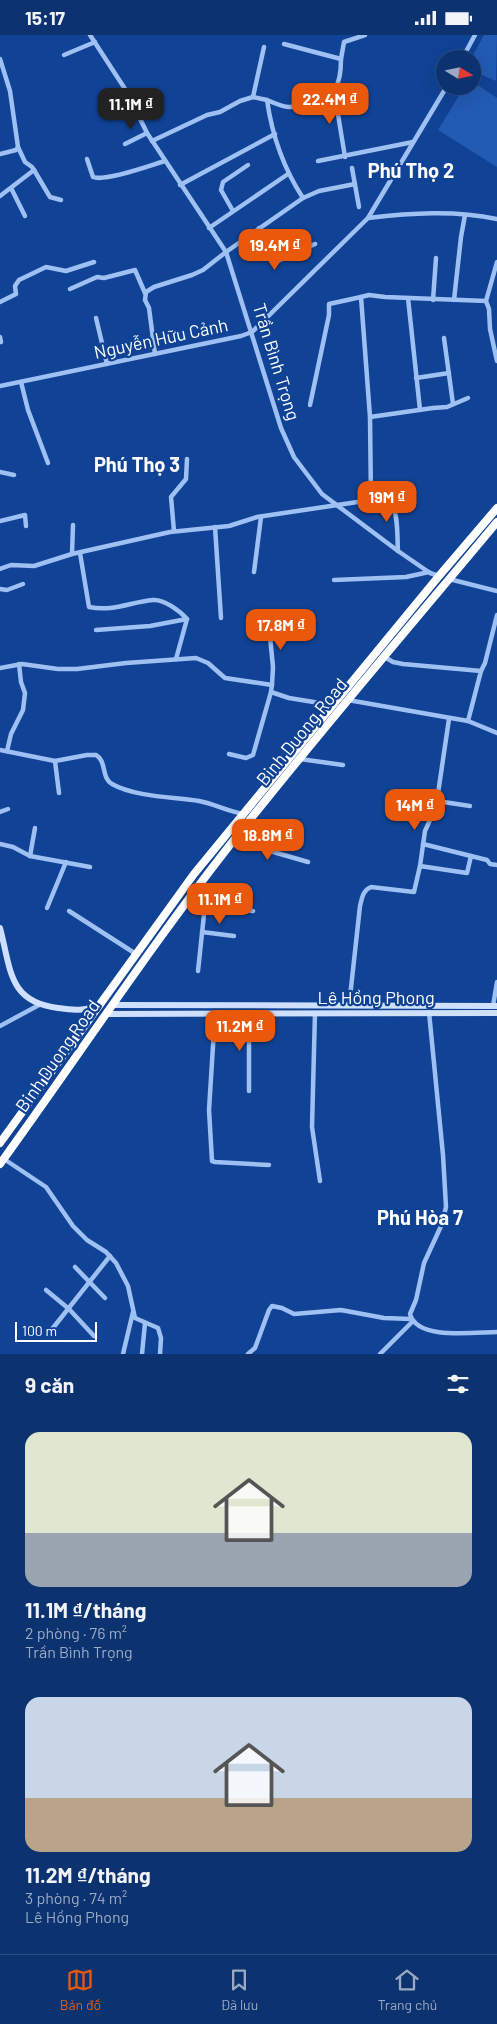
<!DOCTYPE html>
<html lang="vi">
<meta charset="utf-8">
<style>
:root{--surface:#0c3270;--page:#1a3e78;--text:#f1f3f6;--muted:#9aaac3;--line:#2c4d83;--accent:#ea580c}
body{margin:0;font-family:Barlow,sans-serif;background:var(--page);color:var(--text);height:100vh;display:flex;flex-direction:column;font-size:19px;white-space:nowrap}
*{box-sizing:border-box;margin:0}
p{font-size:16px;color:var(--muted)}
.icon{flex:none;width:28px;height:28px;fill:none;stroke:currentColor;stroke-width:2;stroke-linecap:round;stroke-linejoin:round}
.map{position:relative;height:1319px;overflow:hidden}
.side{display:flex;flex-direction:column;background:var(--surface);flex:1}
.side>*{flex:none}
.needle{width:32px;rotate:100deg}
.controls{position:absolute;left:436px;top:15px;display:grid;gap:10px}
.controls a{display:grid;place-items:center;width:45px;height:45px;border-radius:50%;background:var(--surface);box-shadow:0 5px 20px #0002,0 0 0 1px var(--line);font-size:25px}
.scale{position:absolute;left:15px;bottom:12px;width:82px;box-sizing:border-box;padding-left:5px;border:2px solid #fff;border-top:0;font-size:14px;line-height:18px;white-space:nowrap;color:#fff;-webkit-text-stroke:4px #104395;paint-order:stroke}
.price{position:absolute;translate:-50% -42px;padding:0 11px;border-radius:10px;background:var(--accent);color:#fff;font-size:16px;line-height:32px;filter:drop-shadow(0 1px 2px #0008)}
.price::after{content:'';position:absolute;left:50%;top:30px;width:15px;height:11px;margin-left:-8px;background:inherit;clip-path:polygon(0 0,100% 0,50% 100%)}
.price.selected{background:#222;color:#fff}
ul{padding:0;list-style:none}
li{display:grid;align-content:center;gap:10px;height:265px;padding:0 25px}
li span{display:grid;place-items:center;height:155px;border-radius:15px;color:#555}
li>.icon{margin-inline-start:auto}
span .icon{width:90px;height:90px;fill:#fffc;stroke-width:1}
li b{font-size:21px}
h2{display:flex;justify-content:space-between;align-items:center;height:60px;padding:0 25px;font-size:21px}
.status{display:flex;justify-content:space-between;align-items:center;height:35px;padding:0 25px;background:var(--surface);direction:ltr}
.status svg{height:14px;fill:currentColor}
.menu{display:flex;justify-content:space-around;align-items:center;height:70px;border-top:1px solid var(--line);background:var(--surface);font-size:14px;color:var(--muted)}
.menu a{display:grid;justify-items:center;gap:2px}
.menu .selected{color:var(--accent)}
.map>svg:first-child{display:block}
</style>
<div class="status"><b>15:17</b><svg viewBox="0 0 49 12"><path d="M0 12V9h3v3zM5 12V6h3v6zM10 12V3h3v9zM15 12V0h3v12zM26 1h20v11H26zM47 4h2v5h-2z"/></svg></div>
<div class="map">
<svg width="497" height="1319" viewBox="0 0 497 1319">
<rect width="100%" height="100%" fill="#104395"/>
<g fill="#225bb4">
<path d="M484 0H497L496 46 473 36 471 24Z"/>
<path d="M473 47 497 63V132L438 95 465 51H472Z"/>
</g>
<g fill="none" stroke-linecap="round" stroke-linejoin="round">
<g stroke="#9fc0f3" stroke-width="4.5">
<path d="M90 0 127 57 147 98 226 217 281 393 294 422 322 459 398 516 430 538 439 541"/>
<path d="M64 20 95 7"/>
<path d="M0 24 10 56 18 112 16 115 0 119"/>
<path d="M341 24 344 7 365 0"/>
<path d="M462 24 475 0"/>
<path d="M334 55 345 122"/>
<path d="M253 62 264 12"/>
<path d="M267 65C274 68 283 72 289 72 296 72 303 70 309 68 336 62 341 50 341 24L284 9"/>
<path d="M152 106 207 80 220 77 240 66 253 62 267 65C272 100 284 134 303 163L226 217 203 235 192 240 154 252 146 257 145 265 149 273 155 319"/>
<path d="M125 109 147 98"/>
<path d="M87 124 93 142C105 147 151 130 165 126"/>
<path d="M318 126 413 107"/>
<path d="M352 133 359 172"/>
<path d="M34 135 50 162 61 165"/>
<path d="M180 150 275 99"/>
<path d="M11 153 25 181"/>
<path d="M0 161 34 135 32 132 25 127 18 112"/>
<path d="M303 163 319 156 355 149"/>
<path d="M233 176 221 155 223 147 248 130"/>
<path d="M368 183C410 178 455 175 497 184"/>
<path d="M209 193 288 139"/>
<path d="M259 193 274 225 276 227 315 209"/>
<path d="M497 227 486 266 489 274 490 294 497 326"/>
<path d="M70 254 97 242 104 243 135 235 145 258"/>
<path d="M408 263 420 375"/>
<path d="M433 265 436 223"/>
<path d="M454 265 461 202 465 180"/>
<path d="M0 267 16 259 15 251 19 245 46 232 66 236 94 227"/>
<path d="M96 283 107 329"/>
<path d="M0 302 1 307"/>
<path d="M444 303 453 369"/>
<path d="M416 343 449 338"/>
<path d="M21 347 28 375 48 428"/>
<path d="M0 351 241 301 252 297 368 183 447 51"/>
<path d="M310 370 329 280V269L361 262"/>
<path d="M370 382 433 373 447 372 468 363"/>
<path d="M0 437 14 440"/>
<path d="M371 465C377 466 385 467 390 470 399 474 397 506 398 516"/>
<path d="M0 486 25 480 26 491"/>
<path d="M215 492 221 583"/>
<path d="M174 496 171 462 186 444 187 424"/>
<path d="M80 518 89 572C113 577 130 567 153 565 164 564 180 576 187 584"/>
<path d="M72 519 73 490"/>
<path d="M0 534 11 530 34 531 72 519 170 497 229 491 257 482 371 465 370 382 361 262 369 260 385 262 486 266"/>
<path d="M254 537 261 482"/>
<path d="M449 544 497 556"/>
<path d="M334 545 406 542 429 537"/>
<path d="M0 554 7 555 23 549"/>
<path d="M268 581 273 632 272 650"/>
<path d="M96 595 150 591 187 584 176 624"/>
<path d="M383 621 393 627 403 629 481 636 468 686"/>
<path d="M0 633 22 629 58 634H77L126 628 196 623 208 628 225 643 272 650 271 657 289 663 332 670"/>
<path d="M481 636 485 628 497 580"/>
<path d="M348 665 468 686 497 698"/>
<path d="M0 715 55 726 87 720H96C107 726 101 743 112 749 135 762 174 762 199 766 215 769 227 776 244 779"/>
<path d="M7 716 11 699 23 675 25 658 21 647 19 629"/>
<path d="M229 719 246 723 253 720 271 657"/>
<path d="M300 724 343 730"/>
<path d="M55 726 59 758"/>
<path d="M437 766 470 771"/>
<path d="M0 777 8 774"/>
<path d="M236 802 270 816 308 827"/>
<path d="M0 809 13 812 30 821 90 832"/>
<path d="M423 809 487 825 490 829 497 830"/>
<path d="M30 821 35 793"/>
<path d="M420 831 425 796 436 772 449 684"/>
<path d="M193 861 205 870 198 936"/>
<path d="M205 870 253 876"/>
<path d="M47 873 66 827"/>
<path d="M69 876 136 919"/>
<path d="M202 897 234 901"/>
<path d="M349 971 360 871C362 863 363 855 371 852L414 857 420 831 467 838 471 821"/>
<path d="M493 971 497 947"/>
<path d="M429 977 443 1120 446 1172 442 1189 424 1228 416 1265 410 1279C417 1306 476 1297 497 1297"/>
<path d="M315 978 312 1092 320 1146"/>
<path d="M215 979 209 1075 212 1126 215 1127 269 1130"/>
<path d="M0 991 39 970"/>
<path d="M249 1056V979"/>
<path d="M4 1124 46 1152 73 1191 87 1205 106 1217 116 1228 128 1251 135 1283 158 1293 161 1303 160 1319"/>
<path d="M75 1232 105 1263"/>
<path d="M46 1255 69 1274 94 1301"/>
<path d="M49 1298 110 1221"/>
<path d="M123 1319 133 1277"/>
<path d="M142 1319 145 1288"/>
<path d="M248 1319 255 1313 269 1275 272 1271 282 1273 294 1279 341 1275 384 1283 411 1284"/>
<path d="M380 1319 413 1286"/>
</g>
<g stroke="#cee0fd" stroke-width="6">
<path d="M0 893C11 934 8 967 58 973 77 975 83 977 100 969"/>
<path d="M112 970 497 971"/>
<path d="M106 979 497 978"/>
</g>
<g stroke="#fff" stroke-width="8">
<path d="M0 1108 194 839 439 541 497 473"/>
<path d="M0 1129C79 1020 153 907 237 801 321 695 410 591 497 487"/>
</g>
</g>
<g text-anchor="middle" stroke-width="4.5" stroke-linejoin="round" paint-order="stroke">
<g font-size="18" fill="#fff" stroke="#104395">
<text transform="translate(161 304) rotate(-12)" y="6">Nguyễn Hữu Cảnh</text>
<text transform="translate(276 327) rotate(73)" y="6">Trần Bình Trọng</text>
<text transform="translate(302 697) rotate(-51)" y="6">Binh Duong Road</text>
<text x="376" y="969">Lê Hồng Phong</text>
<text transform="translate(58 1021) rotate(-55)" y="6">Binh Duong Road</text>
</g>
<g font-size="20" font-weight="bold" fill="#fff" stroke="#104395">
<text x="411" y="143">Phú Thọ 2</text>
<text x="137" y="437">Phú Thọ 3</text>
<text x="420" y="1190">Phú Hòa 7</text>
</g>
</g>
</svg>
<div class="controls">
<a><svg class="needle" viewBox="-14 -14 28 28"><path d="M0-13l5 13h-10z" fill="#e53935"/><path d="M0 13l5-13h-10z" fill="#9aaac3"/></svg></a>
</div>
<div class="scale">100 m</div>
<b class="price" style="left:330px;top:90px">22.4M ₫</b>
<b class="price selected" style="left:131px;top:95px">11.1M ₫</b>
<b class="price" style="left:275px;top:236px">19.4M ₫</b>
<b class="price" style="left:387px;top:488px">19M ₫</b>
<b class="price" style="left:281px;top:616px">17.8M ₫</b>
<b class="price" style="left:415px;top:796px">14M ₫</b>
<b class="price" style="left:268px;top:826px">18.8M ₫</b>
<b class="price" style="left:220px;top:890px">11.1M ₫</b>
<b class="price" style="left:240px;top:1017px">11.2M ₫</b>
</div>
<section class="side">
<h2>9 căn<svg class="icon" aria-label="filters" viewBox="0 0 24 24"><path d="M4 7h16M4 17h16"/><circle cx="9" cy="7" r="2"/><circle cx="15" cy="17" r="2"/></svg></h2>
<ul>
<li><span style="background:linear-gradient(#dfe7d0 65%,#9aa5b1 0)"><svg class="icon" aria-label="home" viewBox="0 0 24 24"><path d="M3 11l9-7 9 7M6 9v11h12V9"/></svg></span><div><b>11.1M ₫/tháng</b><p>2 phòng · 76 m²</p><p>Trần Bình Trọng</p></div></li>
<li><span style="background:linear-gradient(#c9d6e8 65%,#b9a48a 0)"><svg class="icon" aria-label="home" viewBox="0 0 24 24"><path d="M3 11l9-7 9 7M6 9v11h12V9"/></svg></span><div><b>11.2M ₫/tháng</b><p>3 phòng · 74 m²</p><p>Lê Hồng Phong</p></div></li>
</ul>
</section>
<nav class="menu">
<a class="selected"><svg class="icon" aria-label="map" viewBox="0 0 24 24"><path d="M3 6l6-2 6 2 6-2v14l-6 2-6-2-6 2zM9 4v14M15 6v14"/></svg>Bản đồ</a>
<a><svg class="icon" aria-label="saved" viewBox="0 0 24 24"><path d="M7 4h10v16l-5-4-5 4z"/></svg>Đã lưu</a>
<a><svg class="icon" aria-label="home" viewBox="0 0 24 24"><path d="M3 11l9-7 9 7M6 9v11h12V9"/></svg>Trang chủ</a>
</nav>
